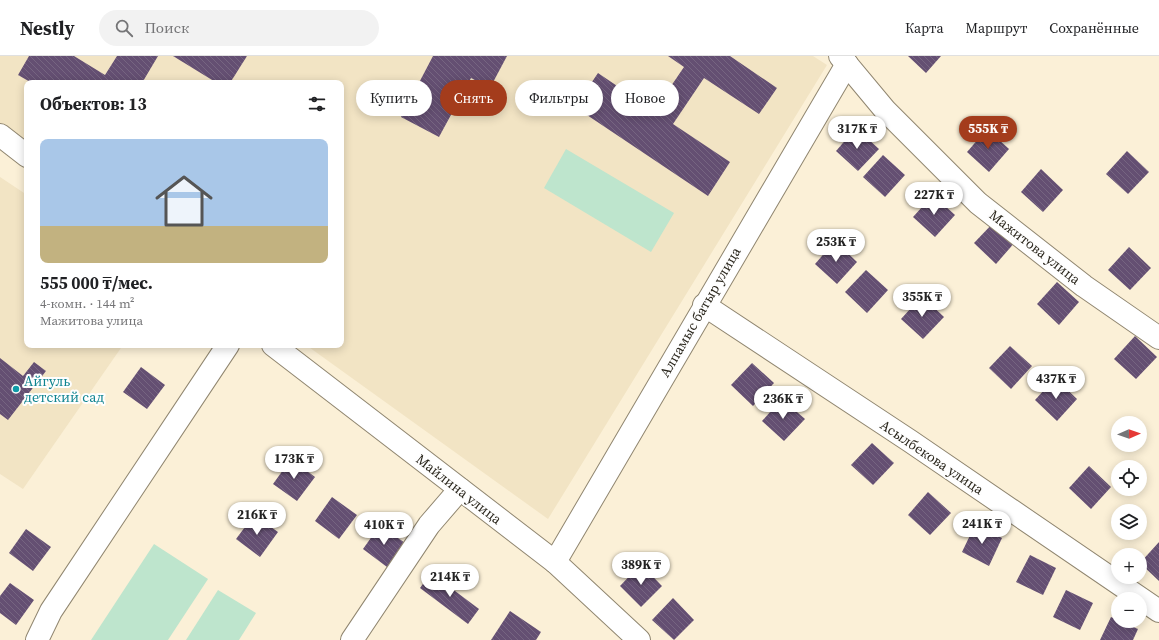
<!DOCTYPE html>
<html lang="ru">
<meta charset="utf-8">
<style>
:root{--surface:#fff;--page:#f2f2f2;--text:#202124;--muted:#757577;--line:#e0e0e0;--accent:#a43c1c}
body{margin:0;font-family:"Source Serif 4",serif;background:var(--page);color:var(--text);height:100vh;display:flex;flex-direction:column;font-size:15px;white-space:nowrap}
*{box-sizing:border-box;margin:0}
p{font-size:13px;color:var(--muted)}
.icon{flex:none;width:22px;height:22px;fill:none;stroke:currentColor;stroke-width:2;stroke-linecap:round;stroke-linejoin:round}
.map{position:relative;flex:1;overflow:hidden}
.details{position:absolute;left:24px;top:24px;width:320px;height:268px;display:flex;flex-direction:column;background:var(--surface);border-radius:8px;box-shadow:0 2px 10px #0003}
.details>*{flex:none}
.top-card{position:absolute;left:356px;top:24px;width:380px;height:36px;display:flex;gap:8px}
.needle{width:26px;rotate:88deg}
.controls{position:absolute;left:1111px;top:360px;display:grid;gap:8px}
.controls a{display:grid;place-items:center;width:36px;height:36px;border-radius:50%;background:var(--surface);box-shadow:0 2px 10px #0003;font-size:20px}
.price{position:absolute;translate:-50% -34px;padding:0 9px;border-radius:14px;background:#fff;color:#222;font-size:13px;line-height:26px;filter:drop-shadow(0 1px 2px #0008)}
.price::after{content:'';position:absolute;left:50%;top:24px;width:12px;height:9px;margin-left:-6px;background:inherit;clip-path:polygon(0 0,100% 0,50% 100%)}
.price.active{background:var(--accent);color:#fff}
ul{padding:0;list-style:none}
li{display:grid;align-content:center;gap:8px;height:212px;padding:0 16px}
li span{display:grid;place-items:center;height:124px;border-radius:8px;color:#555}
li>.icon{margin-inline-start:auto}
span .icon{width:72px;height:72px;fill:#fffc;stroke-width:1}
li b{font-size:17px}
h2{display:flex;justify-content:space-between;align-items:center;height:48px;padding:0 16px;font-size:17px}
.chip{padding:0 14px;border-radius:18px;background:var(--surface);box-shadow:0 2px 10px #0003;font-size:14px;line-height:36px}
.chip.active{background:var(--accent);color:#fff}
header{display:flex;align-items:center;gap:24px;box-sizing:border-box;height:56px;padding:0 20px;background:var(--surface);border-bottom:1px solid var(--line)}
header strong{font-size:19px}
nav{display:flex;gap:22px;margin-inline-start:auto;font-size:14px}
.search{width:280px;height:36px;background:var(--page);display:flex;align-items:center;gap:10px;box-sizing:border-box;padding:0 14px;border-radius:22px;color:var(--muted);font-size:15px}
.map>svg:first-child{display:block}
</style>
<header>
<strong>Nestly</strong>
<div class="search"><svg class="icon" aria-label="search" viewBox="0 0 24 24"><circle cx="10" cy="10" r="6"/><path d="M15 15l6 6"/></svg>Поиск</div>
<nav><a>Карта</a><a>Маршрут</a><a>Сохранённые</a></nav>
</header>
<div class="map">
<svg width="1159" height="584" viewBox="0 0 1159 584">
<defs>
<pattern id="building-back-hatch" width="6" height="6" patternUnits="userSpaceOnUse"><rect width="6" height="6" fill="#644f72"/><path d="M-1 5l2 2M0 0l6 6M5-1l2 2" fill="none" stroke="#766581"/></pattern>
</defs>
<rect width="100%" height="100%" fill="#fbf0d7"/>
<g fill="#f2e4c4">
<path d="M0 0H813L827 9 548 463 306 289H341V27H27V88L0 68Z"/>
<path d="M0 121 27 139V289H123L23 433 0 418Z"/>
</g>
<g fill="#bee5cd">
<path d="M566 93 674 157 651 196 544 132Z"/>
<path d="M154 488 208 523 168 584H91Z"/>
<path d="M218 534 256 557 239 584H186Z"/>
</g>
<g fill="url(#building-back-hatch)">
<path d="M29 0H74L105 19 117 0H158L142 27H32L18 19Z"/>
<path d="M173 0H247L230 27H217Z"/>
<path d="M433 0H507L490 32 471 22 439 81 401 61Z"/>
<path d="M668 0H730L777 32 759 58 704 22 673 68 730 106 708 140 575 51 598 17 654 55 684 11Z"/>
<path d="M908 0H941L926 17Z"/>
<path d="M856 72 879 93 858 115 836 95Z"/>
<path d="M987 73 1009 93 989 116 967 96Z"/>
<path d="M1127 95 1149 116 1128 138 1106 118Z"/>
<path d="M883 99 905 119 885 141 863 121Z"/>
<path d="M1041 113 1063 134 1043 156 1021 136Z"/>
<path d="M933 139 955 159 935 181 913 161Z"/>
<path d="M995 165 1016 185 996 208 974 187Z"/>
<path d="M835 185 857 206 837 228 815 208Z"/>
<path d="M1129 191 1151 212 1130 234 1108 214Z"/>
<path d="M866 214 888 234 867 257 845 236Z"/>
<path d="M1057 226 1079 246 1059 269 1037 248Z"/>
<path d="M922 240 944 261 923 283 901 263Z"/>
<path d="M1135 280 1157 301 1136 323 1114 303Z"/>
<path d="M1010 290 1032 310 1011 333 989 312Z"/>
<path d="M0 302 23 320 34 306 46 315 8 364 0 358Z"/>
<path d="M752 307 774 327 753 350 731 329Z"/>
<path d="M141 311 165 329 147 353 123 336Z"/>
<path d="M1055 322 1077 343 1057 365 1035 344Z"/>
<path d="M782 343 805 363 784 385 762 365Z"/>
<path d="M872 387 894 407 873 429 851 409Z"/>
<path d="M291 403 315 421 297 445 273 428Z"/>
<path d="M1089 410 1111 431 1091 453 1069 432Z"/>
<path d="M928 436 951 457 930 479 908 459Z"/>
<path d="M332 441 357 459 339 483 315 465Z"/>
<path d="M254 459 278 476 260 501 236 483Z"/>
<path d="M380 469 405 487 387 511 363 493Z"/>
<path d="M975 469 1002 482 989 510 962 496Z"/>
<path d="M26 473 51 491 33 515 9 497Z"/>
<path d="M1159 486V525L1140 507Z"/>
<path d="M1030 499 1056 512 1043 539 1016 526Z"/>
<path d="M641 508 662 530 641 551 620 530Z"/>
<path d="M431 517 479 553 468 568 420 532Z"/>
<path d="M10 527 34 544 16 569 0 557V540Z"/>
<path d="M1066 534 1093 547 1080 574 1053 561Z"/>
<path d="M673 542 694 564 674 584 652 564Z"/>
<path d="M510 555 541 576 536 584H491Z"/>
<path d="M1111 561 1138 573 1133 584H1100Z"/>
</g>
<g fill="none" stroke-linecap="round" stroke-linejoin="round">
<defs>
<g id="minor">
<path d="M840 0 885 54 978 147 1084 230 1159 282"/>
<path d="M0 79 27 100"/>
<path d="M704 249 910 385 1159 555"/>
<path d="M273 289 555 506 639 584"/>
<path d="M555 506 847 8"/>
<path d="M37 584 51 555 228 289"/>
<path d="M352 584 429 469 460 433"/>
</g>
</defs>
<use href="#minor" stroke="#908670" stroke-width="24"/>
<use href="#minor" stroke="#fff" stroke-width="22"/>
</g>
<circle fill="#0f9aa8" stroke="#fefefe" stroke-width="1.5" cx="16" cy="333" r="4"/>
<g text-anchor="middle" stroke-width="4" stroke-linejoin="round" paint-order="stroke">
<g font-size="14" fill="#2b271d" stroke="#fefefe">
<text transform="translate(1035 191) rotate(38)" y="5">Мажитова улица</text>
<text transform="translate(700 256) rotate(-60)" y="5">Алпамыс батыр улица</text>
<text transform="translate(932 401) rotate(34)" y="5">Асылбекова улица</text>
<text transform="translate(459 433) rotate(38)" y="5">Майлина улица</text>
</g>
<g font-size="14" fill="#0d838f" stroke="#fefefe" text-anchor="start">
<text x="24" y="330">Айгуль<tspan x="24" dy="16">детский сад</tspan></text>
</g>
</g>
</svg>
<div class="controls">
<a><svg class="needle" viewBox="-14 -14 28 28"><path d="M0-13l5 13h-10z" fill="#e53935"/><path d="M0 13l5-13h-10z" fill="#757577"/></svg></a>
<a><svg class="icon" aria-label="locate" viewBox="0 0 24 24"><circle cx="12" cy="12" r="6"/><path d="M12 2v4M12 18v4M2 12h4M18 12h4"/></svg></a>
<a><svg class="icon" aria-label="layers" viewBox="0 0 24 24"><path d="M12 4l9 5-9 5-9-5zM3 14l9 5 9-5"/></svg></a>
<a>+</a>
<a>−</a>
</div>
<b class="price" style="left:857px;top:94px">317K ₸</b>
<b class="price active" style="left:988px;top:94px">555K ₸</b>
<b class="price" style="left:934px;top:160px">227K ₸</b>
<b class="price" style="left:836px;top:207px">253K ₸</b>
<b class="price" style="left:922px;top:262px">355K ₸</b>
<b class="price" style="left:1056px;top:344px">437K ₸</b>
<b class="price" style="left:783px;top:364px">236K ₸</b>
<b class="price" style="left:294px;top:424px">173K ₸</b>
<b class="price" style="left:257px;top:480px">216K ₸</b>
<b class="price" style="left:982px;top:489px">241K ₸</b>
<b class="price" style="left:384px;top:490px">410K ₸</b>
<b class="price" style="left:641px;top:530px">389K ₸</b>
<b class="price" style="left:450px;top:542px">214K ₸</b>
<div class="top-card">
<a class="chip">Купить</a>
<a class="chip active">Снять</a>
<a class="chip">Фильтры</a>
<a class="chip">Новое</a>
</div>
<section class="details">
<h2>Объектов: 13<svg class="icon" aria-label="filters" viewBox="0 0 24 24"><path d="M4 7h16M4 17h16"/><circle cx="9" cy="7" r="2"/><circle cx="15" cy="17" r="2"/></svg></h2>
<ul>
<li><span style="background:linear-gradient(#a9c7e8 70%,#c2b280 0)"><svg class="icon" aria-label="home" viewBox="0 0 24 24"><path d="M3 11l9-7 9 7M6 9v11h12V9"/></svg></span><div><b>555 000 ₸/мес.</b><p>4-комн. · 144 m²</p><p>Мажитова улица</p></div></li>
</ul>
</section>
</div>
